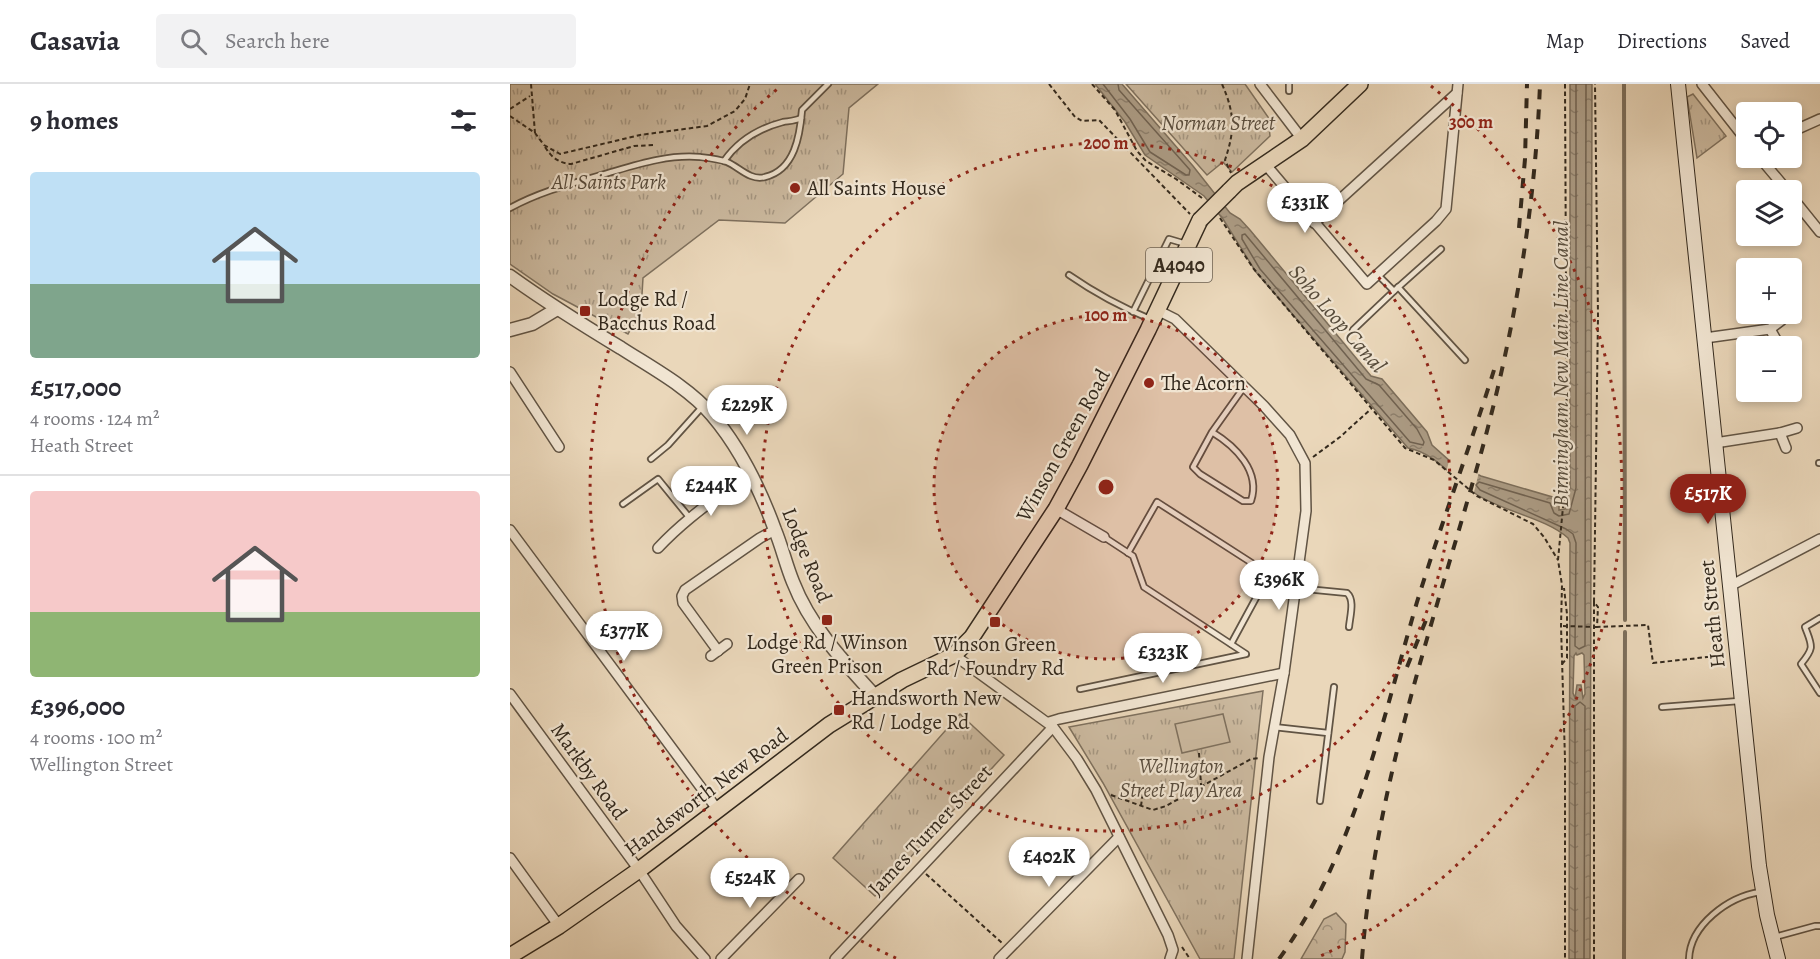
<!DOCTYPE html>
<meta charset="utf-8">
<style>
:root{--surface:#fff;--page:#f2f2f3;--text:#2b2b33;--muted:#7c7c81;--line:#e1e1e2;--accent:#8f2418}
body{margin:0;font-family:Alegreya,serif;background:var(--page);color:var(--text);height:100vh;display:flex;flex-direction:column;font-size:22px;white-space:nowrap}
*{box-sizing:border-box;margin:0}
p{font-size:20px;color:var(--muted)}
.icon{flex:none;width:33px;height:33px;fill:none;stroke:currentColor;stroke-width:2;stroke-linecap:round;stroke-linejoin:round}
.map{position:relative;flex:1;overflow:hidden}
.panel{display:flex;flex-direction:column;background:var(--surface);width:510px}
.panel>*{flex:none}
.fabs{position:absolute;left:1226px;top:18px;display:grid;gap:12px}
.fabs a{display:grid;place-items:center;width:66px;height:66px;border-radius:6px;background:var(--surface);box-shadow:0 3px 9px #0003;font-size:30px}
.price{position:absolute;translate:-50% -51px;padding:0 14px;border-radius:21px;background:#fff;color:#222;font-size:20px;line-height:39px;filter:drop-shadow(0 2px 3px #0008)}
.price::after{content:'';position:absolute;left:50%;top:36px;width:18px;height:14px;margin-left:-9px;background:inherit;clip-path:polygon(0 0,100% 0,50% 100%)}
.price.on{background:var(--accent);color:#fff}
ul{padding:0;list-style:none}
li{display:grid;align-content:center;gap:12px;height:318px;padding:0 30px}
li+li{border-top:2px solid var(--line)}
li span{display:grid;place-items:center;height:186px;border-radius:6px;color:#555}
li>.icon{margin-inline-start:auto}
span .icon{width:108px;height:108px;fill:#fffc;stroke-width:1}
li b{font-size:26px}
h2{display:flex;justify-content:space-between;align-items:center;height:72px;padding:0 30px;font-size:26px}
header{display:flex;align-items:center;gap:36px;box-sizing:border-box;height:84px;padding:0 30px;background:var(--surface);border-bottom:2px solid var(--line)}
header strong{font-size:28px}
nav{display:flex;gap:33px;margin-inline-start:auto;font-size:21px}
.search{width:420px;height:54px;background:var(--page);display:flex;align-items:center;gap:15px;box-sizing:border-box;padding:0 21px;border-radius:6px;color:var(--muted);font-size:22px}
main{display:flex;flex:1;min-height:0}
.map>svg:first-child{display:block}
</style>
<header>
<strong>Casavia</strong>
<div class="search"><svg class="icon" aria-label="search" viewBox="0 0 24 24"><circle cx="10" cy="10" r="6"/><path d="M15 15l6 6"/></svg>Search here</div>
<nav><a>Map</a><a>Directions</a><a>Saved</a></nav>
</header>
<main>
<section class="panel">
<h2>9 homes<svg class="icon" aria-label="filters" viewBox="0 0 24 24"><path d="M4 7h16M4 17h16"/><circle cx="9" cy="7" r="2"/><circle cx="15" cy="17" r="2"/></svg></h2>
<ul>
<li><span style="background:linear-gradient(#bfe0f5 60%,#7fa58c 0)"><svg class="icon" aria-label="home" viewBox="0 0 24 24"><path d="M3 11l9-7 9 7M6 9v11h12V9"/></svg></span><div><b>£517,000</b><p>4 rooms · 124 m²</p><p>Heath Street</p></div></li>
<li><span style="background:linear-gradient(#f6c9c9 65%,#8fb573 0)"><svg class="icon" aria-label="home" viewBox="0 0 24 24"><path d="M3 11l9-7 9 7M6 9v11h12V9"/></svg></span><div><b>£396,000</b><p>4 rooms · 100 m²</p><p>Wellington Street</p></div></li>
</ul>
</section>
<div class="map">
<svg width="1310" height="875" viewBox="0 0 1310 875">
<defs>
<pattern id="grass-tufts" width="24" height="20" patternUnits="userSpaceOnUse" patternTransform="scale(1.5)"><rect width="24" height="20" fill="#cbb99f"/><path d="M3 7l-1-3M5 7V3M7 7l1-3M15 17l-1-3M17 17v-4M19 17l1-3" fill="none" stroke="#a59681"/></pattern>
<pattern id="forest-crowns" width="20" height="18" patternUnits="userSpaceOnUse" patternTransform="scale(1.5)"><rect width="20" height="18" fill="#cbb99f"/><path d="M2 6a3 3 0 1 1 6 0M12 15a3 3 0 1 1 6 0" fill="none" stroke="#a59681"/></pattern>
<pattern id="water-ripples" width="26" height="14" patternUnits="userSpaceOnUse" patternTransform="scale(1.5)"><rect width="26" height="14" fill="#ac9c85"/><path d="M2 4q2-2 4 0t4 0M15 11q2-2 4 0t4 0" fill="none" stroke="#8d7f6c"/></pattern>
</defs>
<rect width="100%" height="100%" fill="#ead7ba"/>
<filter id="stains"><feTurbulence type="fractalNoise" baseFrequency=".00333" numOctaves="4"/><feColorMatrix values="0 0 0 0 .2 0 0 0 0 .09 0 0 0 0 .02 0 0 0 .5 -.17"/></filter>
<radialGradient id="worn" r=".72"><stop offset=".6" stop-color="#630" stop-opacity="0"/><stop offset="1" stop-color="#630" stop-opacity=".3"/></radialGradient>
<g fill="url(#grass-tufts)" stroke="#7f715e" stroke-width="1.5">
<path d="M0 0H368L339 24 333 90 275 139 209 136 133 194 131 227 118 250 43 210 0 180Z"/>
<path d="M616 0H735L758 33 760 52 722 88 713 78 697 91Z"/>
<path d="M1183 10 1216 52 1187 74 1177 13Z"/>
<path d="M753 607 724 875H690L593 699 559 643Z"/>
<path d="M450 630 494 671 365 812 323 774Z"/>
</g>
<path fill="url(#forest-crowns)" stroke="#7f715e" stroke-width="1.5" d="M826 829 836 840 835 868 832 875H791L814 835Z"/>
<path fill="#cbb99f" stroke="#7f715e" stroke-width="1.5" d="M713 630 720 658 672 669 665 640Z"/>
<path fill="url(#water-ripples)" stroke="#7c6e5b" stroke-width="1.5" fill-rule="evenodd" d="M585 0H612L683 82 720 129 730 135 740 146 861 292 872 295 917 348 922 361 940 377 971 392 1046 414 1049 417V426L1055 425 1060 404V0H1082L1080 875H1059L1060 459 1058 454C1036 434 991 427 966 410 943 395 926 369 898 364L746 188 713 135 694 112 635 71 615 38ZM1066 569 1067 571 1072 569 1074 571 1075 610 1073 614 1071 601H1067L1065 614 1063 609 1064 572Z"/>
<path fill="#ead7ba" d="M940 373 969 388 963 412 936 389Z"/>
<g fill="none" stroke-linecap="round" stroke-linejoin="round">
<g stroke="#706251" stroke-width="1.5">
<path d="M593 0 620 35 640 68 676 91H679L680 86 609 6 608 0"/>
<path d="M1066 0V404L1059 430 1049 432 1044 429 1040 419 969 398 966 401 970 406 1056 445 1063 450 1066 459 1065 562 1069 565 1075 562 1076 0"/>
<path d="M735 150 856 295 869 301 907 345 914 358 913 361 900 358 750 185 732 155V151Z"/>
<path d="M1065 875V622L1070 618 1075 622 1074 875"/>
</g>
<g stroke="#7c6e5b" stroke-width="4">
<path d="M1114 0 1115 536"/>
<path d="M1114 875 1115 548"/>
</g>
<defs>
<g id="service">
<path d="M779 0V7"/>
<path d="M214 77C228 57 250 44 273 38 279 37 285 37 291 34"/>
<path d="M0 124C29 108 60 100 91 91 123 82 156 70 190 73 199 74 209 75 217 78 229 83 240 97 255 93 285 86 290 51 292 26L318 0"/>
<path d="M867 190 884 207 931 165"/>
<path d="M559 191C585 209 611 223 640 235"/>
<path d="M888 203 955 276"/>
<path d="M623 228 659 155 676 160"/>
<path d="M843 246 884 207"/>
<path d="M702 348 683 383 690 390 733 417H741C751 387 725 362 702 348L734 303"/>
<path d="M141 375 158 361 193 322"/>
<path d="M1309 379H1310"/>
<path d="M113 420 148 395 179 433"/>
<path d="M618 469 647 418 759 490 721 560"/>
<path d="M786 504 837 509C845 516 840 532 839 543"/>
<path d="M1310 534 1295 543C1302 562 1305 563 1291 580L1310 609"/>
<path d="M570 605 736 570 634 503 623 472 594 453"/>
<path d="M1152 623 1229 617"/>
<path d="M764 643 818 649"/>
<path d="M810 717 824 603"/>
<path d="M1265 853 1305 842H1310"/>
<path d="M1179 875C1180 841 1218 813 1250 808"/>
</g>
<g id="minor">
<path d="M750 0 792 55"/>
<path d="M1192 0 1236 56"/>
<path d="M1281 48 1310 35"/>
<path d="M1250 74 1277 106"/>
<path d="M756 81 857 200 926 137 936 125 948 0"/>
<path d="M1281 112 1310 148"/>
<path d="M804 139 947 9"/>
<path d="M647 226 665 235 754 322 780 351 795 379 796 427 774 589 759 673 737 875"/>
<path d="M1260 245 1268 259"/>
<path d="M1195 254 1260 245 1272 236"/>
<path d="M0 288 49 363"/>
<path d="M1270 349 1276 364"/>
<path d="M1205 359 1270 349 1287 344"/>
<path d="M546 425 594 453"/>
<path d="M0 446 207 725"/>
<path d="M148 464C176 434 208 413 240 388"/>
<path d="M1220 502 1310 455"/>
<path d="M208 567 173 519 172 512 175 506 250 454 265 446"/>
<path d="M444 571 543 643 567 675 586 706 658 851 663 866 660 875"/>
<path d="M201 572 217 560"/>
<path d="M0 610 129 786 166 842 195 875"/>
<path d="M539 638 549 635 774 589"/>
<path d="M0 774 49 842"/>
<path d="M211 875 289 795"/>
<path d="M325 875 543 643"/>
<path d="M489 875 609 753"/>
</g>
<g id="tertiary">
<path d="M0 192C36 218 73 241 111 264 142 284 178 303 202 331 231 365 250 405 265 446 272 463 276 481 283 498 300 542 333 577 365 612"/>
<path d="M0 246 22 240 47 225"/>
</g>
<path id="secondary" d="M1168 0 1249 782 1257 831 1268 875"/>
<g id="primary">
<path d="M719 107 727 99 792 55 850 0"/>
<path d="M0 872 49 842 129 786 319 641 392 596 444 571 462 553 546 425 570 381 638 246 690 136"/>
</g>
</defs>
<use href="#service" stroke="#615444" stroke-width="8"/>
<use href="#minor" stroke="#615444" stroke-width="12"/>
<use href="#tertiary" stroke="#615444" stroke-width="15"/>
<use href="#secondary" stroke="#33291d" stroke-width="16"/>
<use href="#primary" stroke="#33291d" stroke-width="18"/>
<g stroke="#33291d" stroke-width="2" stroke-dasharray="4.5 3" stroke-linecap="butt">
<path d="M21 0 25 49"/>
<path d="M539 0 565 33 572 37 589 36 680 130"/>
<path d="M582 0 605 26 627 67 636 77 666 95 692 114"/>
<path d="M712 0C725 30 725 46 715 76L721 89"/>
<path d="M1055 0 1057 403 1053 423 1048 476 1052 501 1051 542 1055 675V875"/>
<path d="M0 25 20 12"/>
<path d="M0 32 25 49 34 61 50 70 130 51 197 42 225 27 235 15 240 0"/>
<path d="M35 63C42 74 49 79 61 80L124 62 143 61"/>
<path d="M710 134 743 184 895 364 924 376 967 412 1023 440 1034 453 1048 476"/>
<path d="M803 373 830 353 861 325"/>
<path d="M1084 518 1088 232 1085 0"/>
<path d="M1052 580 1057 574V530L1054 504"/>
<path d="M689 669 691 701"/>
<path d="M601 711 643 726 656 722 741 675 750 674"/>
<path d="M631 722 633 707"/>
<path d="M416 790 492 859"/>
<path d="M672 863 680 875"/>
<path d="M1084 875V518L1088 523 1087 543 1138 541 1143 579 1215 571"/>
</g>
<use href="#service" stroke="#f1e5d2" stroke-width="4.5"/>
<use href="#minor" stroke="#f1e5d2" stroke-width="9"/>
<use href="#tertiary" stroke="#f1e5d2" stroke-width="12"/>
<use href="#secondary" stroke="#f1e5d2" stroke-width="14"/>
<use href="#primary" stroke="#ead7ba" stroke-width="15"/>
<g stroke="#33291d" stroke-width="4" stroke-dasharray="10 10" stroke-linecap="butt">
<path d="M1009 144 1015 75 1017 0"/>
<path d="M897 583 916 536"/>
<path d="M769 875C845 769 871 641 907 518 931 440 960 363 984 286"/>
<path d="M852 875C865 705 922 543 968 380 1003 256 1025 129 1030 0"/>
</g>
<defs>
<path id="primary-bridge" d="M690 136 719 107"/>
</defs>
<use href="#primary-bridge" stroke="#33291d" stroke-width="18" stroke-linecap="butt"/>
<path stroke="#33291d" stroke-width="2" stroke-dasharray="4.5 3" stroke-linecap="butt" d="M1053 542 1087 543"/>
<use href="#primary-bridge" stroke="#ead7ba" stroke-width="15"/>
</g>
<circle cx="596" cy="403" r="172" fill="#8f2418" fill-opacity=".12"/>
<g fill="none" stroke="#8f2418" stroke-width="3" stroke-dasharray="3 6">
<circle cx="596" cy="403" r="172"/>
<circle cx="596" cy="403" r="344"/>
<path d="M386 874A516 516 0 0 1 271 2M921 2A516 516 0 0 1 806 874"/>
</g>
<g fill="#8f2418" stroke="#f1e5d2" stroke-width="2">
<circle cx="285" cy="104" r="6"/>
<rect x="69" y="221" width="12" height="12" rx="3"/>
<circle cx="639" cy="299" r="6"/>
<rect x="311" y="530" width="12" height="12" rx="3"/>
<rect x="479" y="532" width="12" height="12" rx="3"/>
<rect x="323" y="620" width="12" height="12" rx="3"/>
</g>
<g text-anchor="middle" stroke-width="4.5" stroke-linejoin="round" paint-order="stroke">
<rect fill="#f1e5d2" stroke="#6c6153" stroke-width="1.5" x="636" y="164" width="66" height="34" rx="4.5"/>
<g font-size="20" font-weight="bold" fill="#33291d">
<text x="669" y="188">A4040</text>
</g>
<g font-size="21" font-style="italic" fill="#594d3e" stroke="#f1e5d2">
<text x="708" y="46">Norman Street</text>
<text x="99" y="105">All Saints Park</text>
<text x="671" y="689">Wellington<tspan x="671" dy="24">Street Play Area</tspan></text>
</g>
<g font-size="21" fill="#33291d" stroke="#f1e5d2" text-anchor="start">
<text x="297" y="111">All Saints House</text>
<text x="87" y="222">Lodge Rd /<tspan x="87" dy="24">Bacchus Road</tspan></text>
<text x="651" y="306">The Acorn</text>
<text x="317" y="565" text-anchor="middle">Lodge Rd / Winson<tspan x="317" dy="24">Green Prison</tspan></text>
<text x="485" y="567" text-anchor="middle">Winson Green<tspan x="485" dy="24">Rd / Foundry Rd</tspan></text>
<text x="341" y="621">Handsworth New<tspan x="341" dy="24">Rd / Lodge Rd</tspan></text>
</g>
<g font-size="21" fill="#33291d" stroke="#f1e5d2">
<text transform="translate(553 361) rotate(-61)" y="7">Winson Green Road</text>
<text transform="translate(297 471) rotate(68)" y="7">Lodge Road</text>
<text transform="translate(1202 530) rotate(-96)" y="7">Heath Street</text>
<text transform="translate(79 687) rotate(54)" y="7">Markby Road</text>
<text transform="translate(196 708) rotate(-37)" y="7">Handsworth New Road</text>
<text transform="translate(420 746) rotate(-47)" y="7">James Turner Street</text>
</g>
<g font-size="22" font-style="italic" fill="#574c3c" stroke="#f1e5d2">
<text transform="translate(828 234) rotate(49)" y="8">Soho Loop Canal</text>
<text transform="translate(1050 280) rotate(-90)" y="8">Birmingham New Main Line Canal</text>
</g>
</g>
<circle cx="596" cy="403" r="9" fill="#8f2418" stroke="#f1e5d2" stroke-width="3"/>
<g font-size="18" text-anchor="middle" font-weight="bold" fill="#8f2418" stroke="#f1e5d2" stroke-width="4.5" stroke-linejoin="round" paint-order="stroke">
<text x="961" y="44">300 m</text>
<text x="596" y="65">200 m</text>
<text x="596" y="237">100 m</text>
</g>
<rect width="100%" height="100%" filter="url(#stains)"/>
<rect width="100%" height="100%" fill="url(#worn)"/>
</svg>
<div class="fabs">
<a><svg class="icon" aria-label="locate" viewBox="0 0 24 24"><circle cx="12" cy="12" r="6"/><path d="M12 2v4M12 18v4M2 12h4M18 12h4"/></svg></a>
<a><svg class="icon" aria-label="layers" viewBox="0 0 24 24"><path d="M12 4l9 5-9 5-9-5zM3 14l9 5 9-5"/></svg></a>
<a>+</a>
<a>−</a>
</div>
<b class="price" style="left:795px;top:150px">£331K</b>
<b class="price" style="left:237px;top:352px">£229K</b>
<b class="price" style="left:201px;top:433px">£244K</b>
<b class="price on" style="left:1198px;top:441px">£517K</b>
<b class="price" style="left:769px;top:527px">£396K</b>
<b class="price" style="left:114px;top:578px">£377K</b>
<b class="price" style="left:653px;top:600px">£323K</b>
<b class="price" style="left:539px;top:804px">£402K</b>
<b class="price" style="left:240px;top:825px">£524K</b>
</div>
</main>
